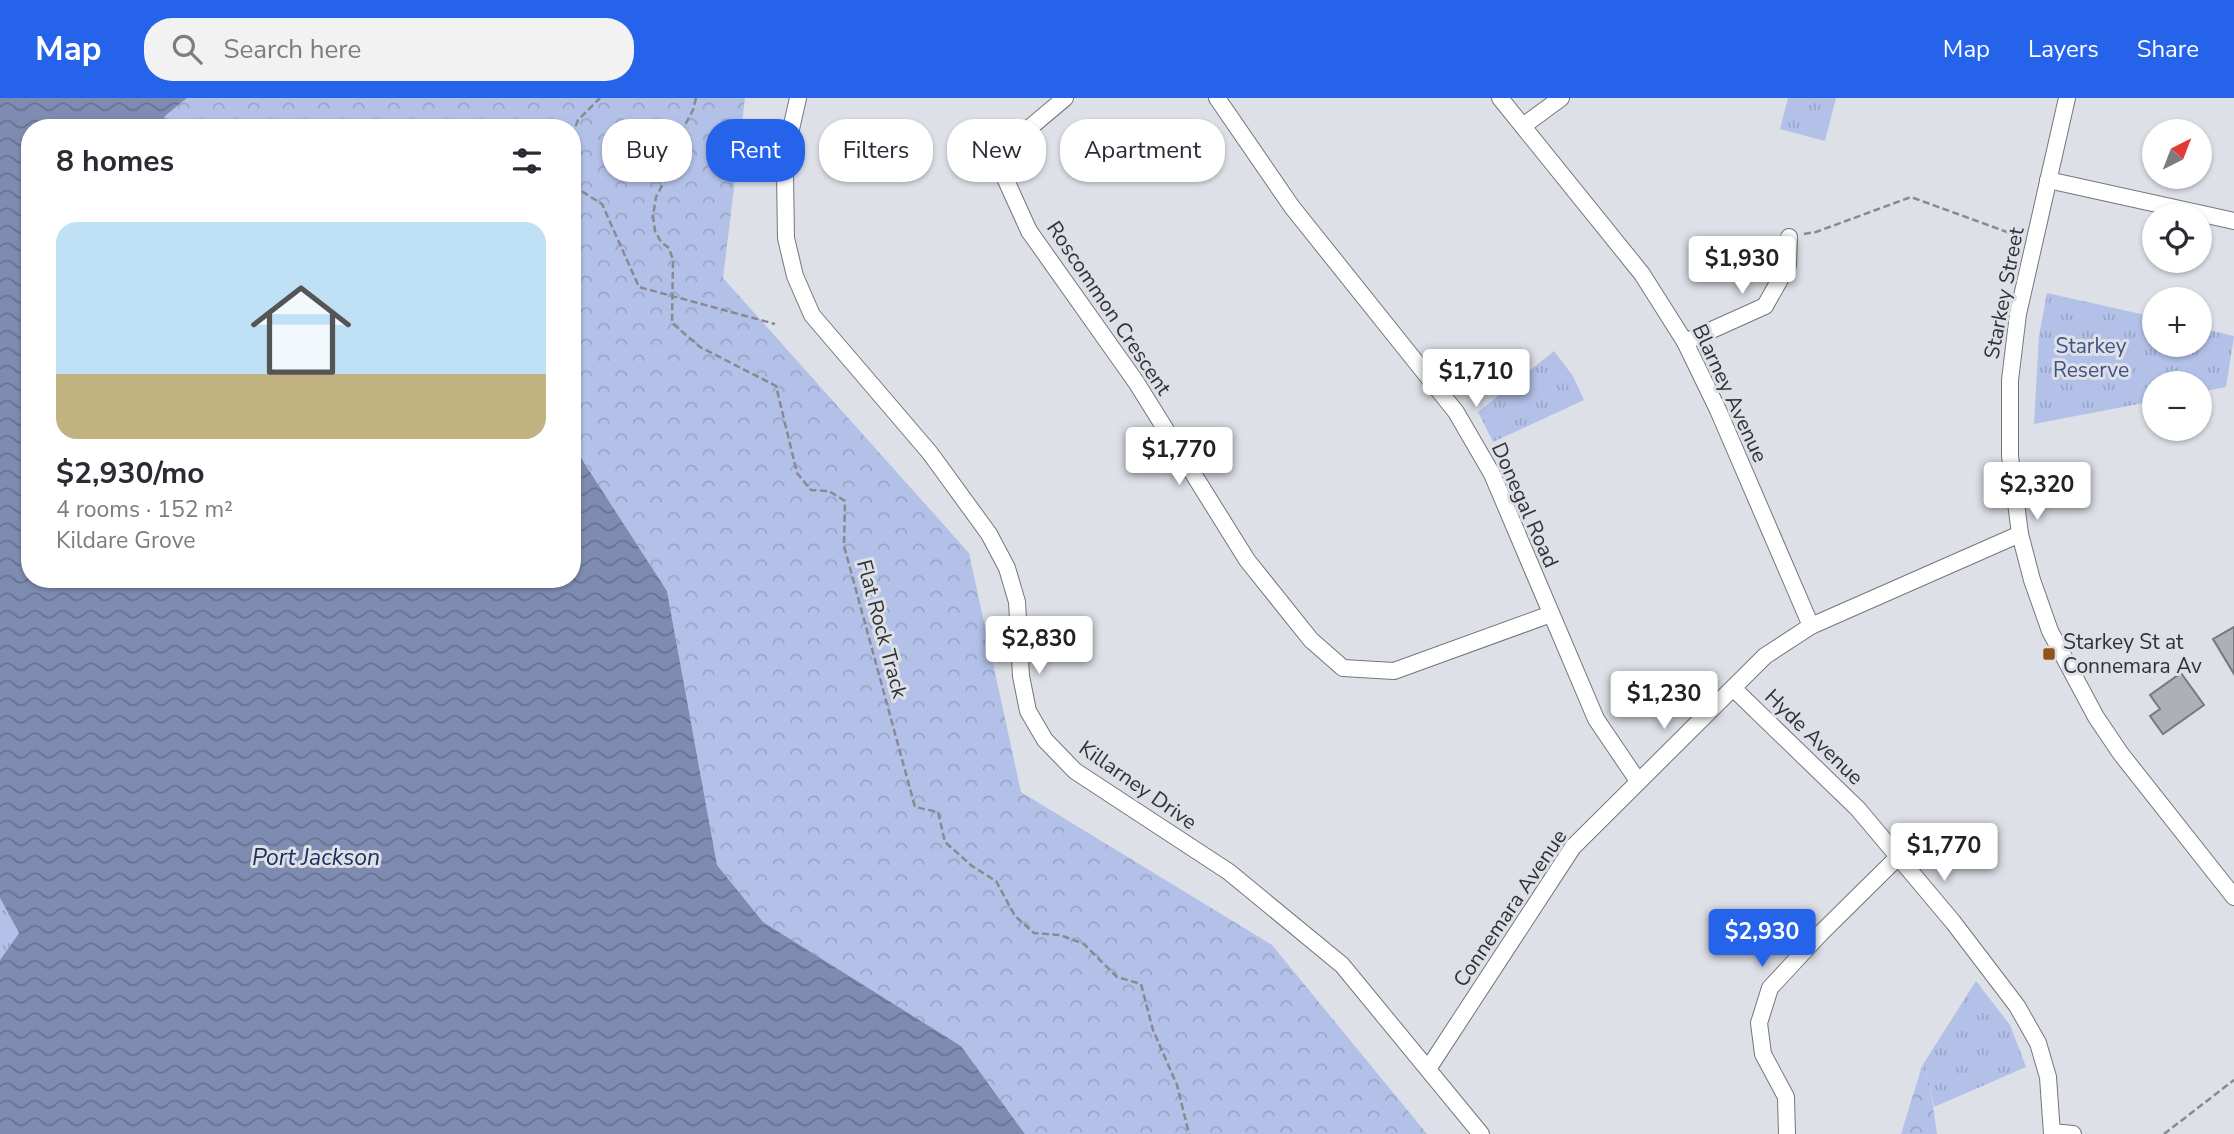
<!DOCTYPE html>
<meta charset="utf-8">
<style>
:root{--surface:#fff;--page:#f2f2f3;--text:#2b2b33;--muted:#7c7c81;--accent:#2563eb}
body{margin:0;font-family:"Nunito Sans",sans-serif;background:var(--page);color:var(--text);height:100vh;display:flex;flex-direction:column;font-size:26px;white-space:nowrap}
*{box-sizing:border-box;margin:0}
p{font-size:23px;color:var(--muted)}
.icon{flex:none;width:38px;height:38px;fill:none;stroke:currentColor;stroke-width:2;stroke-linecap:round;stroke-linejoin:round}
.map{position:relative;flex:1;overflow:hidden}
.side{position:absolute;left:21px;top:21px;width:560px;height:469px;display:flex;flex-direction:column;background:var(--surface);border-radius:28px;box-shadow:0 2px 5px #0004}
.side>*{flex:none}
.hud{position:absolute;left:602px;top:21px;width:665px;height:63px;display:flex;gap:14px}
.needle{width:46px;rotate:42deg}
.tools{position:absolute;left:2142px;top:21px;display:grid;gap:14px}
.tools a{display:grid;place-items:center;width:70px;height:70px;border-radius:50%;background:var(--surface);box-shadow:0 2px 5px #0004;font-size:35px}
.price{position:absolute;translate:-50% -60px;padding:0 16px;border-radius:7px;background:#fff;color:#222;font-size:23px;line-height:46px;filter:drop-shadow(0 2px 4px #0008)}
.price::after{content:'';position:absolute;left:50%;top:42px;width:21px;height:16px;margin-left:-10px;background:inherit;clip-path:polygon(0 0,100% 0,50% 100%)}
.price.selected{background:var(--accent);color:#fff}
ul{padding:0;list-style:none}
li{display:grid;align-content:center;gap:14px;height:371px;padding:0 35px}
li span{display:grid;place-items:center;height:217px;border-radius:21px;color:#555}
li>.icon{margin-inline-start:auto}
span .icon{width:126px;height:126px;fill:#fffc;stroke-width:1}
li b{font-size:30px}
h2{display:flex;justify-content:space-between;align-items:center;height:84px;padding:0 35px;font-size:30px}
.chip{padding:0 24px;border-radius:28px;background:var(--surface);box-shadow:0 2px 5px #0004;font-size:24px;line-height:63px}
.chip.selected{background:var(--accent);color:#fff}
header{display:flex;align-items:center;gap:42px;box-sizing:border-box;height:98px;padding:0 35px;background:var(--accent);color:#fff}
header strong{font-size:33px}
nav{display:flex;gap:38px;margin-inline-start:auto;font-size:24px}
.search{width:490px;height:63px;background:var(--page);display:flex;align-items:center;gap:18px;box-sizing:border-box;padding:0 24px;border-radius:28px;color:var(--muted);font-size:26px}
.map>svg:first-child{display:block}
</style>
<header>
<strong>Map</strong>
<div class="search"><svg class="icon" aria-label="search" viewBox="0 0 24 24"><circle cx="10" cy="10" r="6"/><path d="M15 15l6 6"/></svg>Search here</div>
<nav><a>Map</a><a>Layers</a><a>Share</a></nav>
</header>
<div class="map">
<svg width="2234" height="1036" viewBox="0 0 2234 1036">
<defs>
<pattern id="forest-crowns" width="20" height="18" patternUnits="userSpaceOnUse" patternTransform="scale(1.75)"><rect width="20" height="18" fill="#b3c1e8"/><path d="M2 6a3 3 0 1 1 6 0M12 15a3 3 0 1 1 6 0" fill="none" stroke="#9aa6c8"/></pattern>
<pattern id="park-tufts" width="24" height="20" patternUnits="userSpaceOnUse" patternTransform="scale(1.75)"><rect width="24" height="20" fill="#b3c1e8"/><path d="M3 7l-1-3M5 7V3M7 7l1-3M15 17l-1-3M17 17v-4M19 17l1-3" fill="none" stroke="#9aa6c8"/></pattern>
<pattern id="water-waves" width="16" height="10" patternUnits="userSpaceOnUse" patternTransform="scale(1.75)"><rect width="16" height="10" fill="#7f8cb1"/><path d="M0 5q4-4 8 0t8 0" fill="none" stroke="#697391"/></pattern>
</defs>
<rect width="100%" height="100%" fill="#dde0e7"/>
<g fill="url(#forest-crowns)">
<path d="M187 0H745L723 180 969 455 1021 694 1272 847 1427 1036H1025L961 948 763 824 717 767 667 493 572 346V30H171L163 20Z"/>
<path d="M1922 968 1930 987 1937 1036H1901Z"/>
</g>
<g fill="url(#park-tufts)">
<path d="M1788 0H1836L1825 43 1780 31Z"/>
<path d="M2047 195 2154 219V247H2200V230L2234 238 2226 289 2200 294V285H2154V303L2034 326 2039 238Z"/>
<path d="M1554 253 1573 278 1584 302 1493 344 1478 314Z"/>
<path d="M0 800 19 835 0 862Z"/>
<path d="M1976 883 2010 927 2026 969 1934 1009 1930 987 1922 968Z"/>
</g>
<path fill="url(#water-waves)" d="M0 0H187L164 19 171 30H30V481H572V346L667 493 717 767 763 824 961 948 1025 1036H0V862L19 835 0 800Z"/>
<g fill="#aeb0b7" stroke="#777980" stroke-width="2">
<path d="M2234 529V576L2213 541Z"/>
<path d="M2181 575 2204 607 2163 636 2150 618 2160 611 2150 597Z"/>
</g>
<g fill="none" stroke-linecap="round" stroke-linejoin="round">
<defs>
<g id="minor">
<path d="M798 0 789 40 785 76 786 140 795 178 812 217 930 355 989 436 1007 470 1017 504 1021 578 1028 613 1045 642 1075 673 1229 774 1342 867 1481 1036"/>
<path d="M1065 0 1014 43 1005 80 1029 133 1136 284 1247 462 1311 542 1343 570 1394 573 1551 516"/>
<path d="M1217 0 1292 109 1456 314 1492 376 1596 621 1638 683"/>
<path d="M1500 0 1642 176 1685 244 1718 312 1811 528"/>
<path d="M2067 0 2018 216 2010 282V358L2020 436 2032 482 2050 533 2096 619 2121 656 2234 799"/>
<path d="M1523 28 1561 0"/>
<path d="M2048 82 2234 123"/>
<path d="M1685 244 1765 208 1788 167 1789 139"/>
<path d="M1733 590 1858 711 1953 824 2017 908 2038 945 2048 979 2052 1036"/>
<path d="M1428 971 1573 749 1765 558 1811 528 2020 436"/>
<path d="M2052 1034 2073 1036"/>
<path d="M1787 1036 1786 999 1763 956 1759 925 1770 890 1821 835 1898 759"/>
</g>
</defs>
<use href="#minor" stroke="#74767d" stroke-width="18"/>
<g stroke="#888a8f" stroke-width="2.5" stroke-dasharray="7 3.5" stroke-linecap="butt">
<path d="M696 0 693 12 672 51 665 82 656 99 653 118 655 133 661 144 669 150 673 162 672 225 700 249 776 288 797 375 811 392 829 393 845 403 844 448 915 709 938 714 945 744 972 768 996 783 1015 818 1034 835 1060 837 1084 846 1117 879 1141 886 1153 932 1177 987 1189 1036"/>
<path d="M572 38 578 22 600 0"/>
<path d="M572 98 583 94 602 106 639 189 775 226"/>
<path d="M1804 136 1816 134 1911 99 2018 138"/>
<path d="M2164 1036 2234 982"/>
</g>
<use href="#minor" stroke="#fff" stroke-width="16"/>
</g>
<rect fill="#93541a" stroke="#dde0e7" stroke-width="2.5" x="2042" y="549" width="14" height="14" rx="3.5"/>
<g text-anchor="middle" stroke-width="6" stroke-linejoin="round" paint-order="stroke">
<g font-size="21" fill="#313235" stroke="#dde0e7">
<text transform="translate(2004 195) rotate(-79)" y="7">Starkey Street</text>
<text transform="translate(1109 210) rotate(56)" y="7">Roscommon Crescent</text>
<text transform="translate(1730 295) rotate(65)" y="7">Blarney Avenue</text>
<text transform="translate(1525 407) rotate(66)" y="7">Donegal Road</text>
<text transform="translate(882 531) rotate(75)" y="7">Flat Rock Track</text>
<text transform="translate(1814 639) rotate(44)" y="7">Hyde Avenue</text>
<text transform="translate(1138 687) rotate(35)" y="7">Killarney Drive</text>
<text transform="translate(1510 810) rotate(-56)" y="7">Connemara Avenue</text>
</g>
<g font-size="21" fill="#405185" stroke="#dde0e7">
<text x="2091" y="255">Starkey<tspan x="2091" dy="24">Reserve</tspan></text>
</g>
<g font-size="21" fill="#313235" stroke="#dde0e7" text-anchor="start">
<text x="2063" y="551">Starkey St at<tspan x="2063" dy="24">Connemara Av</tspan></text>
</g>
<g font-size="23" font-style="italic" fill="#202e5f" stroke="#dde0e7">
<text x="316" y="767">Port Jackson</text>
</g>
</g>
</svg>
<div class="tools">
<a><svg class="needle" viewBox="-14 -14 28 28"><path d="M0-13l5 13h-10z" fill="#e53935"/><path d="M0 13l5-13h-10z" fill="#7c7c81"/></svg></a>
<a><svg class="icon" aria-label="locate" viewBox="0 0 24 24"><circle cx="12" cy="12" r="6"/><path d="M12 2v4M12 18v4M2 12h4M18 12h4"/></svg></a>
<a>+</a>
<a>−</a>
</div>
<b class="price" style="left:1742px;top:198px">$1,930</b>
<b class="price" style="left:1476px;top:311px">$1,710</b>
<b class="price" style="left:1179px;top:389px">$1,770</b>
<b class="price" style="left:2037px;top:424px">$2,320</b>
<b class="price" style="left:1039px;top:578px">$2,830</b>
<b class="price" style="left:1664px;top:633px">$1,230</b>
<b class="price" style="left:1944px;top:785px">$1,770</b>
<b class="price selected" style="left:1762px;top:871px">$2,930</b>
<div class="hud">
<a class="chip">Buy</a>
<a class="chip selected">Rent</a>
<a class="chip">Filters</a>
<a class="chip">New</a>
<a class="chip">Apartment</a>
</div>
<section class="side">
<h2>8 homes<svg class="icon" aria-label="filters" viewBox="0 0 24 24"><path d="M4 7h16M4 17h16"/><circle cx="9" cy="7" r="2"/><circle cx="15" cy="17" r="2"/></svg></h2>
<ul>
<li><span style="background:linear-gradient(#bfe0f5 70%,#c2b280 0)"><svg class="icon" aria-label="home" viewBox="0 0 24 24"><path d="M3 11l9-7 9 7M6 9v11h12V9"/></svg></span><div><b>$2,930/mo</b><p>4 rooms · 152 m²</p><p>Kildare Grove</p></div></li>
</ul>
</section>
</div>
